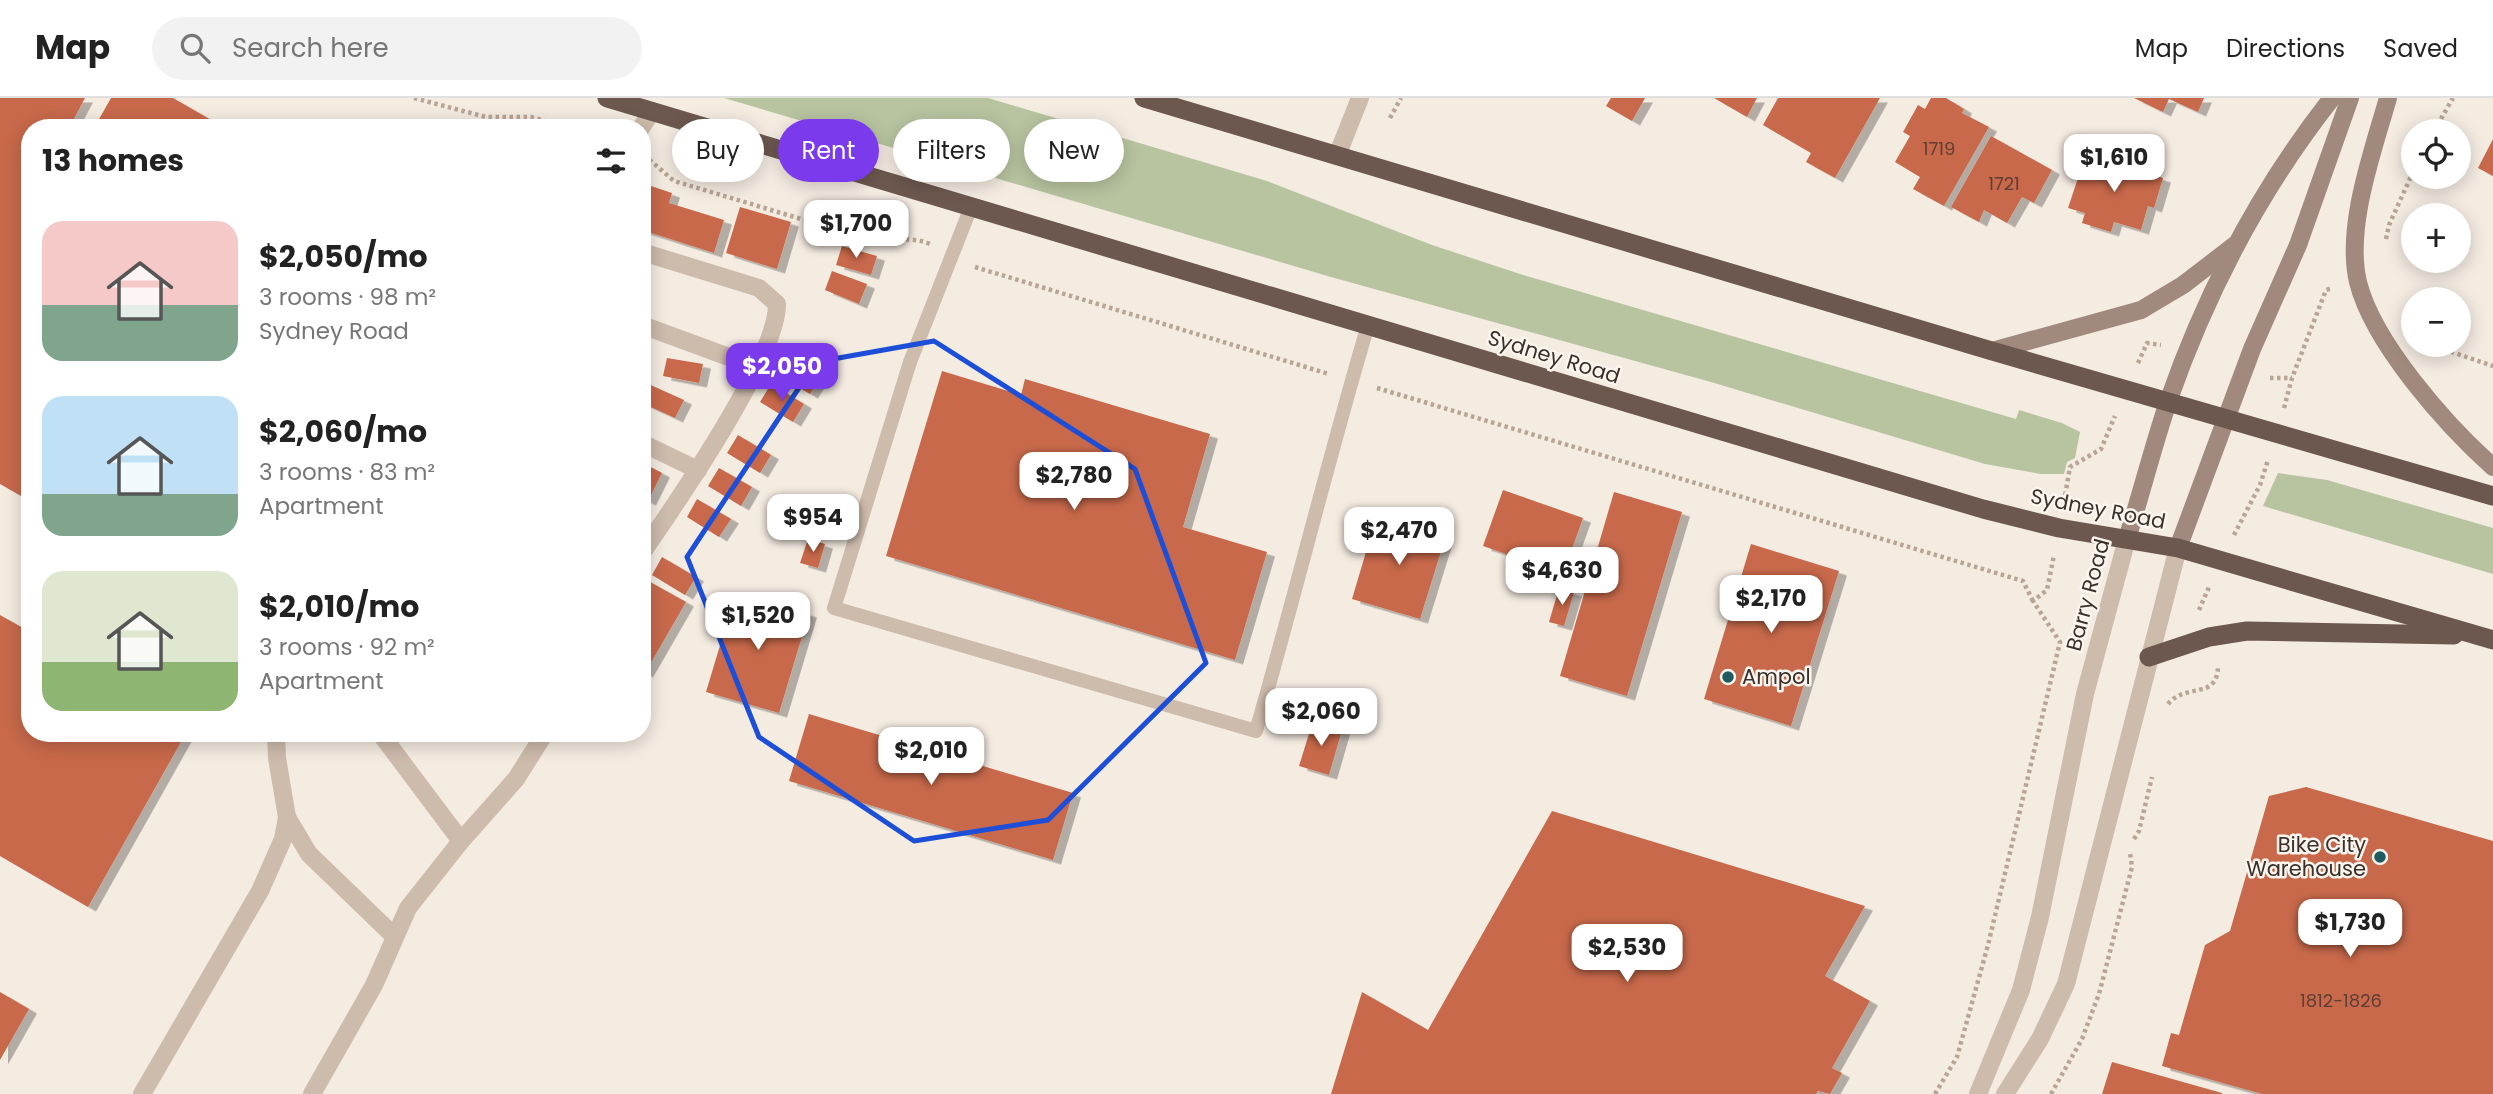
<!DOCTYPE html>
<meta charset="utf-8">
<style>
:root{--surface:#fff;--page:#f2f2f2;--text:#222;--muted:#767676;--line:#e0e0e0;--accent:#7c3aed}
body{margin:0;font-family:Poppins,sans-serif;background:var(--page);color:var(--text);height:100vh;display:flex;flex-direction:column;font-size:26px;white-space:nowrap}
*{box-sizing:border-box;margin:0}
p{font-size:23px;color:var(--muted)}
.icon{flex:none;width:38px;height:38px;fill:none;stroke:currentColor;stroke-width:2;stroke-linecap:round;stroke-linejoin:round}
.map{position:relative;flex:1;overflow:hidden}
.drawer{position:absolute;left:21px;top:21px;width:630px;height:623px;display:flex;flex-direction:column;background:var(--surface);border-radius:28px;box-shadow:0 4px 18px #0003}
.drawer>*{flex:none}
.guide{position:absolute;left:672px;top:21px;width:665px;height:63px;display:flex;gap:14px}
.tools{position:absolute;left:2401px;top:21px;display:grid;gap:14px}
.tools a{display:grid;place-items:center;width:70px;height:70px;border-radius:50%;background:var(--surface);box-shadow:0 4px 18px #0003;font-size:35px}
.price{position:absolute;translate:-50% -60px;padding:0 16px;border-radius:14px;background:#fff;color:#222;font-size:23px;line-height:46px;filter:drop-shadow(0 2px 4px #0008)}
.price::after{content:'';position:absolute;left:50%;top:42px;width:21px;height:16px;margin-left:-10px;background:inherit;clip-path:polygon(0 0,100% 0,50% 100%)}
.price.on{background:var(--accent);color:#fff}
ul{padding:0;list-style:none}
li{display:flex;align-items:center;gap:21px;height:175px;padding:0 21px}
li span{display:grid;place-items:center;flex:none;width:196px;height:140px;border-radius:21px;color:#555}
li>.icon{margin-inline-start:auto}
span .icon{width:84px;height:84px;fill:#fffc;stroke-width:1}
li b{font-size:30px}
h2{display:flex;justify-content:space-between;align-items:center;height:84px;padding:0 21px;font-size:30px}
.chip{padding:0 24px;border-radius:32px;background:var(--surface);box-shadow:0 4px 18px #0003;font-size:24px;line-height:63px}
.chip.on{background:var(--accent);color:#fff}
header{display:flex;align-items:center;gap:42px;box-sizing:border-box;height:98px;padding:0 35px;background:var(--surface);border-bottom:2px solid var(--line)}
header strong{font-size:33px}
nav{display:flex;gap:38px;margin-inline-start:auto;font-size:24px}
.search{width:490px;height:63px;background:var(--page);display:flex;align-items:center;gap:18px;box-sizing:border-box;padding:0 24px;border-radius:38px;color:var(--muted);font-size:26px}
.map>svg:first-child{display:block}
</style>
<header>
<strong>Map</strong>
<div class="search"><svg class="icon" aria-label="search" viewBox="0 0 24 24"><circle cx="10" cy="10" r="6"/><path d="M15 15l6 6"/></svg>Search here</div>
<nav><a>Map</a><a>Directions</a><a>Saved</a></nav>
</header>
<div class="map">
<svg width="2493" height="996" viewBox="0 0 2493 996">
<defs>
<filter id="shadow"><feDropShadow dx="8" dy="4.5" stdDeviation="0" flood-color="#0004"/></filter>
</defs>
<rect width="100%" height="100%" fill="#f4ebe1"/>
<g fill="#b8c4a0">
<path d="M724 0H988L1267 83 1432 147 1520 176 2016 321 2019 312 2062 325 2080 334 2075 360 2067 364 2064 376H2041L1985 366 1711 284 1331 179Z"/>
<path d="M2278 375 2327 382 2493 430V476L2263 408Z"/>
</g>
<g fill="#c8694b" filter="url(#shadow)">
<path d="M0 0H85L69 30H30V403L0 386Z"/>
<path d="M111 0H173L225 30H94Z"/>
<path d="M1611 0H1645L1632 23 1606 8Z"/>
<path d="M1714 0H1757L1747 19Z"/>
<path d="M1778 0H1880L1835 80 1806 64 1811 55 1763 27Z"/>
<path d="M1931 0H1946L1964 11 1962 15 1989 29 1944 108 1913 91 1920 79 1895 64 1910 38 1903 34 1918 7 1925 11Z"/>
<path d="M2134 0H2204L2198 14 2169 1 2163 14Z"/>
<path d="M1991 38 2052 72 2034 105 2022 99 2007 125 1984 112 1979 124 1951 109Z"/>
<path d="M2493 41V78L2478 70Z"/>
<path d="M2086 56 2163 80 2154 110 2148 108 2141 132 2114 124 2111 134 2082 125 2085 115 2068 110Z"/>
<path d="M642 85 672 95 669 105 724 122 714 155 642 132Z"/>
<path d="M740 109 791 124 777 171 726 155Z"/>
<path d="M842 148 877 158 871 177 836 167Z"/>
<path d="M832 173 867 186 859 206 825 192Z"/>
<path d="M787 258 821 278 810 296 776 276Z"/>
<path d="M667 260 703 266 699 285 663 278Z"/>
<path d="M942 273 1021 297 1025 281 1210 336 1183 429 1267 454 1235 562 886 458Z"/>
<path d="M644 284 684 302 675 320 642 305Z"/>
<path d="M771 286 804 306 793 324 760 304Z"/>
<path d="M738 337 771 357 760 375 727 355Z"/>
<path d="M645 366 662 375 648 403 642 400V372Z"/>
<path d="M719 370 752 389 741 408 708 388Z"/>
<path d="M1503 392 1583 420 1563 476 1483 448Z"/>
<path d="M1614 394 1682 414 1627 598 1560 578Z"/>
<path d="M697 401 731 421 719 439 687 419Z"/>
<path d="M1377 417 1446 437 1420 521 1352 501Z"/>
<path d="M808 441 825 446 818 470 800 465Z"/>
<path d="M1751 446 1839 473 1791 628 1704 601Z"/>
<path d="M662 459 696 479 685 497 652 477Z"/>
<path d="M643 480 686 504 645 575 642 573Z"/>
<path d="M1559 490 1574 494 1564 528 1549 524Z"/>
<path d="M736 494 809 515 779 615 706 594Z"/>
<path d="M0 517 30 534V635H186L88 809 0 758Z"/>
<path d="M809 616 1073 695 1053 762 789 683Z"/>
<path d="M1313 623 1342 632 1329 677 1299 668Z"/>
<path d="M2306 689 2493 743V996H2262L2162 968 2171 935 2179 937 2205 847 2230 833 2269 698Z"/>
<path d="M1552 713 1865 808 1825 878 1870 903 1832 970 1842 975 1830 996 1818 993 1816 996H1331L1362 894 1428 932Z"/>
<path d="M0 894 29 911 0 962Z"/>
<path d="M2112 964 2222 995V996H2102Z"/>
</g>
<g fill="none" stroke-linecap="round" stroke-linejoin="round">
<g stroke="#b9a596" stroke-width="4.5" stroke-dasharray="3.5 3.5" stroke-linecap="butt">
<path d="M414 0 486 19H531L570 30"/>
<path d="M1390 20 1401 0"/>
<path d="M2434 33 2453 0"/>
<path d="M644 57 674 83 868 141C889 145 910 137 930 146"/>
<path d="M2386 141 2389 127 2413 74"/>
<path d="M975 169 1329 276"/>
<path d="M2431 247 2493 268"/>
<path d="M2138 265 2147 245 2161 247"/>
<path d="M2270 280H2292"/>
<path d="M1377 290 2023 483 2033 503"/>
<path d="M2284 310 2292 280 2326 192 2332 190"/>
<path d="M2064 404 2070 369 2101 351 2115 318"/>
<path d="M2234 437 2260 387 2268 362"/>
<path d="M2199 512 2209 489"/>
<path d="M2168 606C2186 584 2218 603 2218 567"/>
<path d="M2134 741 2139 733 2152 679"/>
<path d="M1935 996 1957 959 1988 847 2060 544 2033 503 2047 492 2054 457"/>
<path d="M2051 996 2082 941 2099 896 2132 769 2130 755"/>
</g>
<path stroke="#cdbbac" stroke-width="14" d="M971 109 910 264 834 510 1256 633C1295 498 1328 362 1368 227"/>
<g stroke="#cdbbac" stroke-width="18">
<path d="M641 30 652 13"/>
<path d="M1337 58 1360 0"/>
<path d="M642 154 759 190 777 206C778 259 675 407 642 455"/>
<path d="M642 227 756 269"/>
<path d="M642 345 698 372"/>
<path d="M380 635 461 743"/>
<path d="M287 719 309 756 394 838"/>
<path d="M142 996 260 793 283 741 287 719 277 660 276 635"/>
<path d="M312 996 374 887 408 810 461 743 516 681 545 635"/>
<path d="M1978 996 2021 892 2040 819 2085 596 2127 441"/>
<path d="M2005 996 2040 941 2066 886 2178 450"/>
</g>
<g stroke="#a18a7d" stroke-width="18">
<path d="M2388 0C2373 53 2345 129 2358 184 2373 245 2447 328 2493 369"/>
<path d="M1992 253 2141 212 2183 187 2235 147"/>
<path d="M2127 441C2141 396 2153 349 2168 304 2206 195 2261 90 2332 0"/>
<path d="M2178 450 2252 251 2298 147 2350 0"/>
</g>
<g stroke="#6c584f" stroke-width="19">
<path d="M607 0 1983 411 2059 430 2178 450 2493 542"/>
<path d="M1144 0 1992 253 2493 398"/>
<path d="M2149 559 2209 539 2247 533 2454 537"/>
</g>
</g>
<path fill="none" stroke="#1d4ed8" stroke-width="5" stroke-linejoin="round" d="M934 243 1135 371 1206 565 1048 722 914 743 759 639 687 459 816 264Z"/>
<g fill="#1f5a5e" stroke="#fbf5ee" stroke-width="2.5">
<circle cx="1728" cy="579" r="7"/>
<circle cx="2380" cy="759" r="7"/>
</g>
<g text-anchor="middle" stroke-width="5" stroke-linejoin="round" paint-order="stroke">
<g font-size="18" fill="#5e3e33">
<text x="1939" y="57">1719</text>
<text x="2004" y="92">1721</text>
<text x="2341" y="909">1812-1826</text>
</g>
<g font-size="21" fill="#3b302b" stroke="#fbf5ee">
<text transform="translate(1554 259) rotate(17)" y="7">Sydney Road</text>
<text transform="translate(2098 411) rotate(11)" y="7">Sydney Road</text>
<text transform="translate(2088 497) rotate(-75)" y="7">Barry Road</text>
</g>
<g font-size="21" fill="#3b302b" stroke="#fbf5ee" text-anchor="start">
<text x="1742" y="586">Ampol</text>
<text x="2366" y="754" text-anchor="end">Bike City<tspan x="2366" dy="24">Warehouse</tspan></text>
</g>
</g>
</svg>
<div class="tools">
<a><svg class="icon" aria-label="locate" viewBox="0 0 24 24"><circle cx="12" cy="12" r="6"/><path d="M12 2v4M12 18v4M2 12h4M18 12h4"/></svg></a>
<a>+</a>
<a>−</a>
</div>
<b class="price" style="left:2114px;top:96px">$1,610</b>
<b class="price" style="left:856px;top:162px">$1,700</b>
<b class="price on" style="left:782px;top:305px">$2,050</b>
<b class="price" style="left:1074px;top:414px">$2,780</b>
<b class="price" style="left:813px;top:456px">$954</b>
<b class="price" style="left:1399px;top:469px">$2,470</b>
<b class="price" style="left:1562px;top:509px">$4,630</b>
<b class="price" style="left:1771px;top:537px">$2,170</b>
<b class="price" style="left:758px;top:554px">$1,520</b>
<b class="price" style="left:1321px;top:650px">$2,060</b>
<b class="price" style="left:931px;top:689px">$2,010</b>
<b class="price" style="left:2350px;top:861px">$1,730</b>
<b class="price" style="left:1627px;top:886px">$2,530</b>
<div class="guide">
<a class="chip">Buy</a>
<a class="chip on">Rent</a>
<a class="chip">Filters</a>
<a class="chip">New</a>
</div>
<section class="drawer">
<h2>13 homes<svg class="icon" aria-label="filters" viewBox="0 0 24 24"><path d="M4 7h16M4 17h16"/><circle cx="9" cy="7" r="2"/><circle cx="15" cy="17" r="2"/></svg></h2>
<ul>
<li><span style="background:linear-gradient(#f6c9c9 60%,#7fa58c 0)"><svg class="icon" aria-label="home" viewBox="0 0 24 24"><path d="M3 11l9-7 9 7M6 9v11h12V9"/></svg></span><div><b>$2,050/mo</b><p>3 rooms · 98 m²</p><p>Sydney Road</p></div></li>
<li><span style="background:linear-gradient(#bfe0f5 70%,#7fa58c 0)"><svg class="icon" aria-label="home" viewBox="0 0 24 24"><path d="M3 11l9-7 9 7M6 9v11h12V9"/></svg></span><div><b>$2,060/mo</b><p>3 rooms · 83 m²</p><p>Apartment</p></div></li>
<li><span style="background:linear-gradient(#dfe7d0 65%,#8fb573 0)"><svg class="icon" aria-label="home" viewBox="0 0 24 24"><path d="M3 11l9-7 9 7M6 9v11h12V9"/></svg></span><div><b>$2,010/mo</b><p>3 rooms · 92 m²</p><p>Apartment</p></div></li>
</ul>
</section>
</div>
